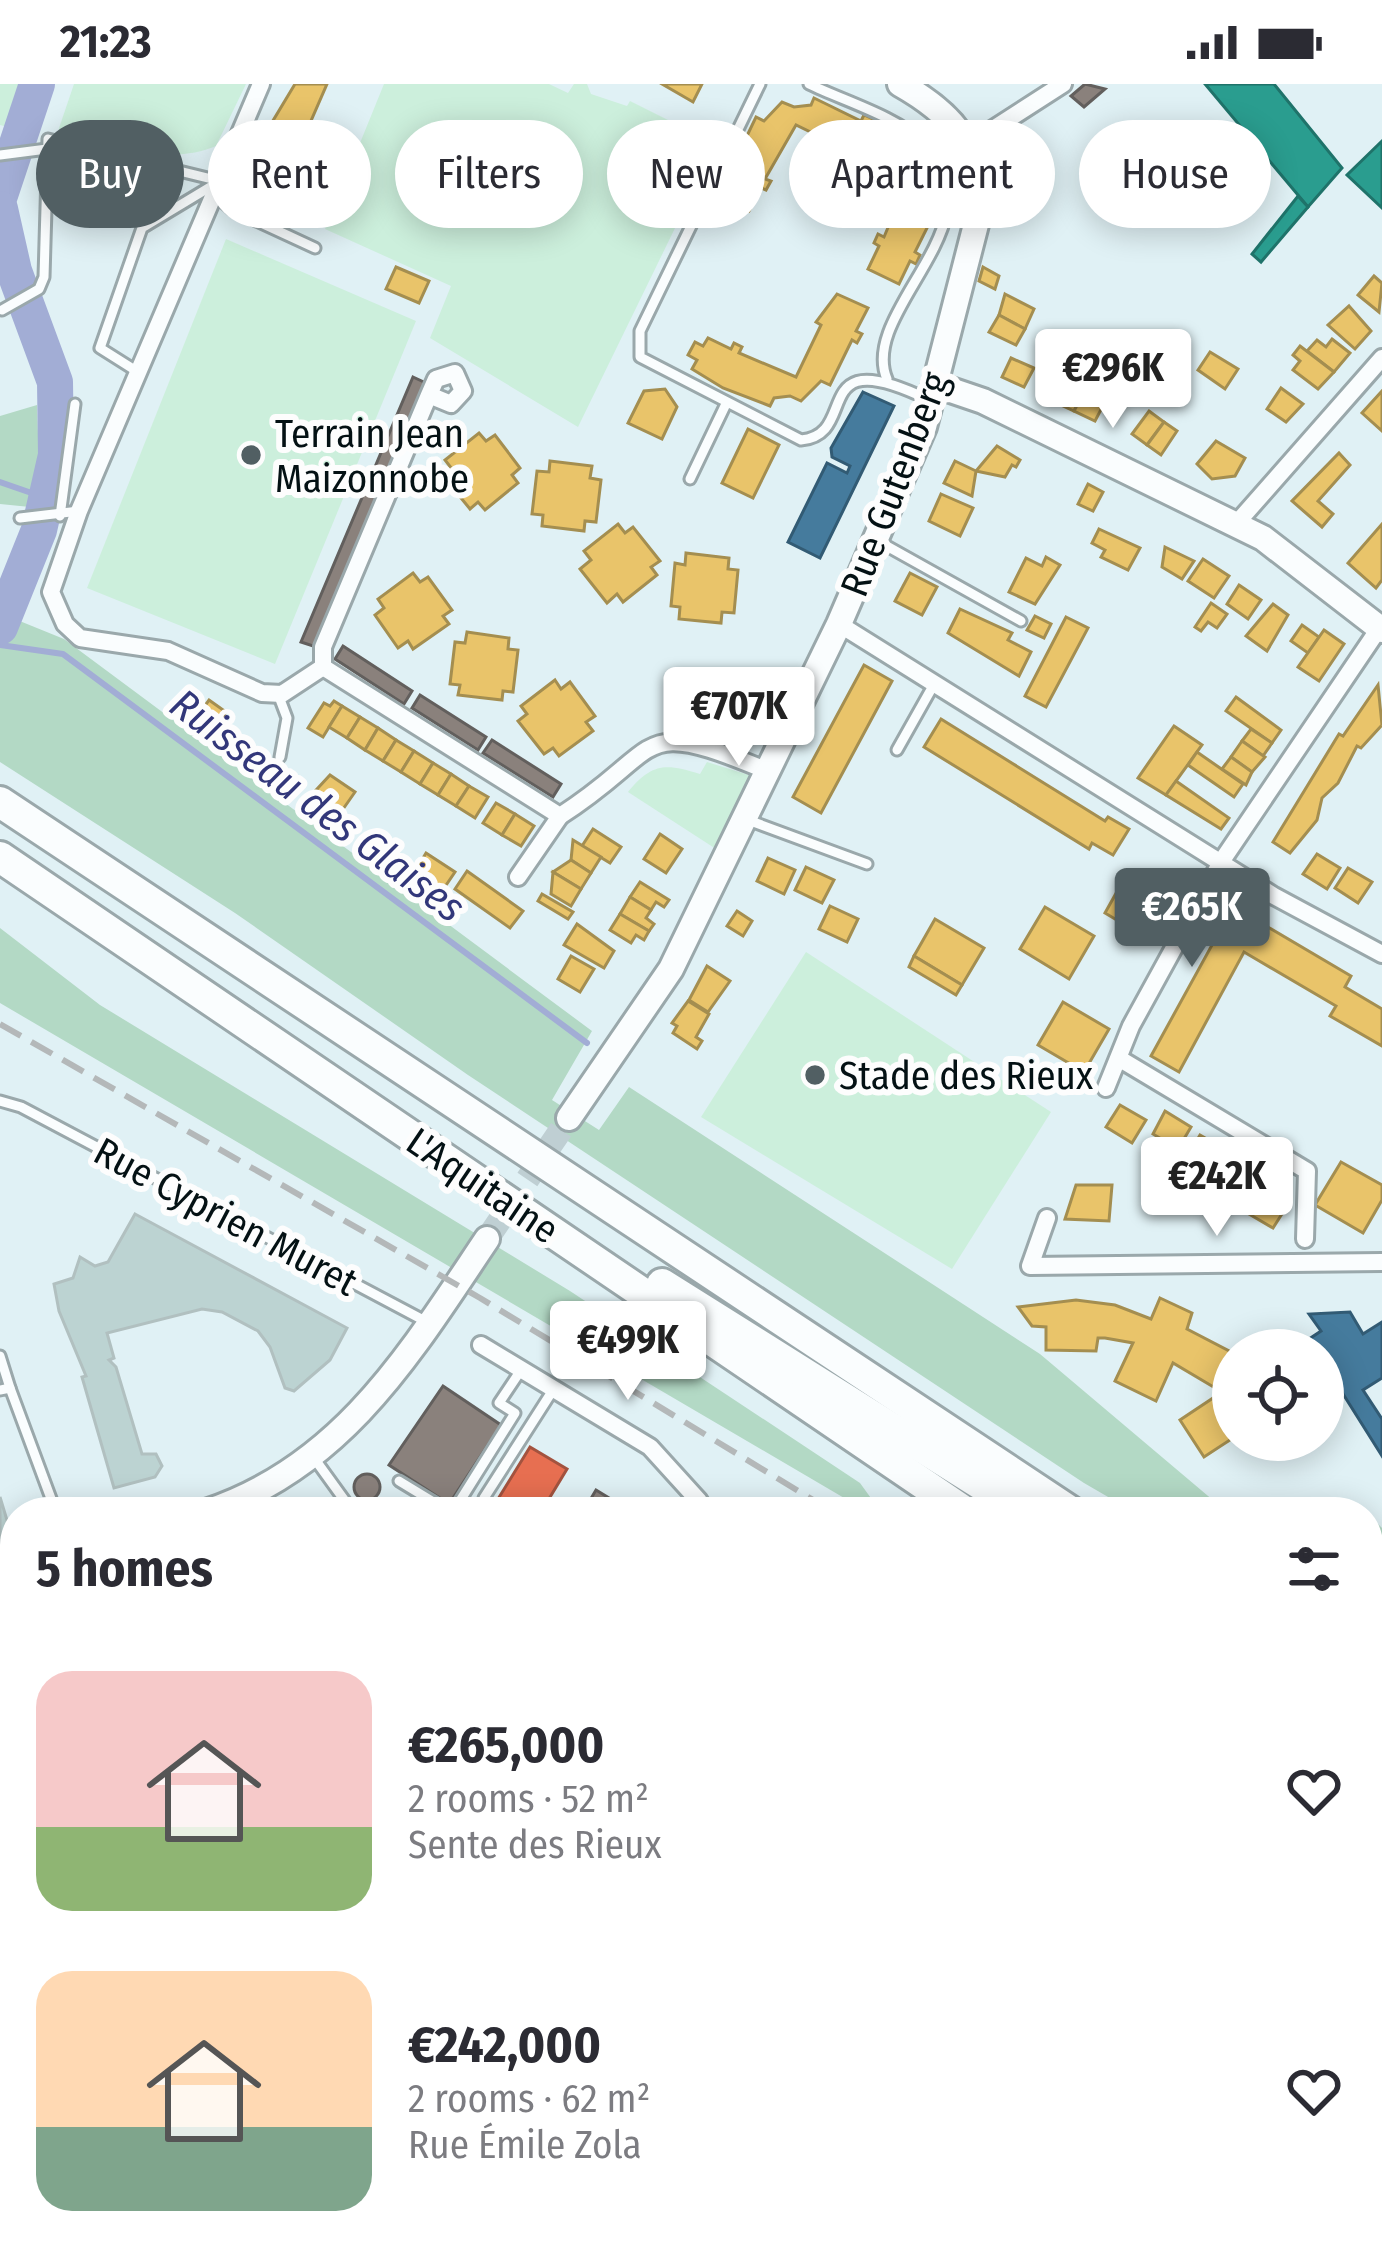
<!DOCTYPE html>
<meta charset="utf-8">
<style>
:root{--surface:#fff;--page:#f2f2f3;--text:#2b2b33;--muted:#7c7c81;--accent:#515f63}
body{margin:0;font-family:"Fira Sans Condensed",sans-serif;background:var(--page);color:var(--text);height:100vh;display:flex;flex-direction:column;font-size:45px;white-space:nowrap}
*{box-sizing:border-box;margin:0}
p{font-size:39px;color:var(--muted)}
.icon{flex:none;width:66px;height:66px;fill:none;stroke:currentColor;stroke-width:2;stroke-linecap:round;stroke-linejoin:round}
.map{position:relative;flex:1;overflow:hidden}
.side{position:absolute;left:0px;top:1413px;width:1383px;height:771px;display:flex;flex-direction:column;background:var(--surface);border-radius:48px 48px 0 0;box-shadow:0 6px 30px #0003}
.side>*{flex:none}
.guide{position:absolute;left:36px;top:36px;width:1311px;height:108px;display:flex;gap:24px}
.fabs{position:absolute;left:1212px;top:1245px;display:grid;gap:24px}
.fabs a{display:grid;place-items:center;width:132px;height:132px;border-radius:50%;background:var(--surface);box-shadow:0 6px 30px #0003;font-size:60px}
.price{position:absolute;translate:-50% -102px;padding:0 27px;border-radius:12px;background:#fff;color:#222;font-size:39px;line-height:78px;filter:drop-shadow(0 3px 6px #0008)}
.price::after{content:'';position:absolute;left:50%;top:72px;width:36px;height:27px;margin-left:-18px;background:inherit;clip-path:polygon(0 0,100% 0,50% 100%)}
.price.selected{background:var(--accent);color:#fff}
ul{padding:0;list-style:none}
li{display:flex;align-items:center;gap:36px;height:300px;padding:0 36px}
li span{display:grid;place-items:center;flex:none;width:336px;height:240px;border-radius:36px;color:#555}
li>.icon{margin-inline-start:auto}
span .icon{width:144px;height:144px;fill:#fffc;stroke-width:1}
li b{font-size:51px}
h2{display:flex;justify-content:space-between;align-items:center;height:144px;padding:0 36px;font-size:51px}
.chip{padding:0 42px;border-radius:54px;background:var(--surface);box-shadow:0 6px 30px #0003;font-size:42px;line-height:108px}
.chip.selected{background:var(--accent);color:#fff}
.status{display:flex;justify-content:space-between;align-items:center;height:84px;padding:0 60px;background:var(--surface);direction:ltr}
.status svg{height:33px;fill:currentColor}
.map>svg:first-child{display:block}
</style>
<div class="status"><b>21:23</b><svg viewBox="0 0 49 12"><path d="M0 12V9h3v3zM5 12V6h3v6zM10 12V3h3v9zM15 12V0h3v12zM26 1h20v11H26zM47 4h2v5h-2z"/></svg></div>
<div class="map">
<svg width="1382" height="2183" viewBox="0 0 1382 2183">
<rect width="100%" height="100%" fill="#e0f1f5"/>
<g fill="#ccefdc">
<path d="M0 0H36L18 46 0 41Z"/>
<path d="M74 0H246L216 62C169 83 107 59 57 50Z"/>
<path d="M384 0H549L568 9 574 0H587L591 10 627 22 630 17 716 60 578 343 430 254 451 202 325 145Z"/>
<path d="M226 155 416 237 275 580 87 504Z"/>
<path d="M707 678 752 692 716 765 628 708C652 679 665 679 700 690Z"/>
<path d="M806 868 1051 1028 952 1185 701 1033Z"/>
</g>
<g fill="#b3d9c5">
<path d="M37 321 39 378 30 423 0 420V332Z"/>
<path d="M0 529 64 555 592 947 552 1016 599 1046 629 1003 1040 1270 1227 1428H1134L1084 1399 468 991 235 829 0 678Z"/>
<path d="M0 844 100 921 570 1207 860 1399 881 1428H868L0 919Z"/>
<path d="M1378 1440 1382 1444V1577L1368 1567V1455Z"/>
</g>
<g fill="#e9c46a" stroke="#a48e50" stroke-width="3">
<path d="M295 0H327L304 53 350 72 336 106 292 85 280 115 247 102 271 40Z"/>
<path d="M662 0H702L693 18Z"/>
<path d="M814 14 861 37 864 31 873 35 870 40 917 64 913 72 932 91 930 118 938 122 915 168 920 171 916 180 910 177 899 200 868 185 879 162 874 159 878 150 884 153 908 96 856 71 853 76 844 72 847 66 796 41 765 95 771 97 766 106 761 104 749 127 718 111 728 76 734 79 756 33 764 37 782 18 794 23 811 21Z"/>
<path d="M1118 84 1139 100 1114 132 1093 116Z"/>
<path d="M396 183 429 197 419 219 386 205Z"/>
<path d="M983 183 999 192 995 205 979 197Z"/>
<path d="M1374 192 1382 199 1379 228 1358 211Z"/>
<path d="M837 210 868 224 856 247 862 250 857 259 852 256 830 301 821 297 801 317 790 312 774 314 770 322 723 304 692 285 697 276 688 271 695 258 703 262 708 254 731 265 734 259 742 263 739 269 796 293 821 241 816 238Z"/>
<path d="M1005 210 1034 225 1025 245 999 231Z"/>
<path d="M1349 222 1371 247 1355 265 1328 241Z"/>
<path d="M999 231 1025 245 1016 261 989 248Z"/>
<path d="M1332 255 1350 269 1334 288 1307 267 1317 256 1326 263Z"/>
<path d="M1300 262 1334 288 1318 305 1293 286 1300 277 1293 271Z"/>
<path d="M1210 268 1238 285 1225 305 1198 286Z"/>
<path d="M1011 274 1034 284 1024 303 1002 293Z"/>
<path d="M1144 275 1167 286 1161 298 1168 302 1159 313 1132 299Z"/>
<path d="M1056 294 1084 308 1074 327 1046 314Z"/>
<path d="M1281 304 1303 320 1286 338 1267 325Z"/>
<path d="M665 305 677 323 662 355 628 339 644 307Z"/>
<path d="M1382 307V347L1362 329Z"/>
<path d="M1084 308 1105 318 1095 337 1074 327Z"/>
<path d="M1149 327 1164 338 1147 361 1132 350Z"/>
<path d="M1164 338 1177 347 1161 371 1147 361Z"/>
<path d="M748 345 779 361 753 414 722 399Z"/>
<path d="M479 349 486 357 495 351 520 384 512 391 518 399 485 426 478 418 470 425 443 392 452 385 445 376Z"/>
<path d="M1216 357 1245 374 1235 392 1212 395 1197 380Z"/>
<path d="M997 362 1020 376 1016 383 1012 381 1005 393 976 387Z"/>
<path d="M1339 369 1350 381 1318 417 1333 430 1322 443 1292 417Z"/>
<path d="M550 377 592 382 590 394 601 396 596 438 585 437 584 447 542 442 543 431 532 430 537 387 549 388Z"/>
<path d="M955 377 976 387 972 412 944 399Z"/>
<path d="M1088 400 1103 408 1093 427 1078 420Z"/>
<path d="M941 410 973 424 960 452 929 437Z"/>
<path d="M618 440 625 449 633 443 660 477 651 483 657 491 623 518 617 510 607 519 580 485 591 476 584 467Z"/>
<path d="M1382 440V496L1376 504 1348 479Z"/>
<path d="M1099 445 1140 464 1128 486 1101 473 1105 466 1092 459Z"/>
<path d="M1165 463 1194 477 1182 495 1162 483Z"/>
<path d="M686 469 729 474 728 485 738 486 734 529 722 528 721 539 679 535 680 523 671 522 675 479 685 481Z"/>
<path d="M1046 473 1060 481 1035 520 1009 508 1026 474 1042 482Z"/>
<path d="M1203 475 1229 492 1214 514 1188 497Z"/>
<path d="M413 489 420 498 428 493 452 526 443 532 449 540 413 565 408 557 398 564 375 531 384 524 378 515Z"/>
<path d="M910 489 937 503 922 531 895 517Z"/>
<path d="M1239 501 1261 516 1248 535 1227 520Z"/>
<path d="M1211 519 1227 530 1217 544 1208 538 1201 547 1195 543Z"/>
<path d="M1273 520 1288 531 1267 567 1246 552Z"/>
<path d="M960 525 1012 549 1008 556 1031 568 1019 592 948 549Z"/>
<path d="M1035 532 1051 540 1044 554 1027 546Z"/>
<path d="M1066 533 1088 544 1046 623 1025 612Z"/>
<path d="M1302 541 1319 553 1308 569 1291 557Z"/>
<path d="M1324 546 1344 560 1319 597 1298 583Z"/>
<path d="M467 548 509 554 508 565 518 566 513 608 503 607 502 616 458 611 460 601 450 600 455 558 465 559Z"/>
<path d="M864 581 892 597 821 729 793 713Z"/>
<path d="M555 596 561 605 570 598 595 632 586 638 593 647 559 672 553 664 544 670 518 637 527 630 521 622Z"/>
<path d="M1378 601 1382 641 1361 664 1357 662 1338 699 1322 714 1317 736 1290 769 1273 758 1339 650 1343 652Z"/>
<path d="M1236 613 1281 646 1272 659 1226 627Z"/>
<path d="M209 616 226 628 210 650 193 638Z"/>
<path d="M334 617 342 622 323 653 308 644 324 619 330 622Z"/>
<path d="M342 622 360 633 347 654 329 643Z"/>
<path d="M360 633 378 644 365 666 347 654Z"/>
<path d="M941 635 1105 737 1108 733 1129 745 1113 771 1092 759 1089 765 924 663Z"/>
<path d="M1174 642 1202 661 1166 711 1138 694Z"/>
<path d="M378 644 396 656 383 677 365 666Z"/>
<path d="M1251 645 1272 659 1263 672 1242 657Z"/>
<path d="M396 656 414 667 401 688 383 677Z"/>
<path d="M1242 657 1265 673 1252 688 1231 673Z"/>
<path d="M249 658 264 671 251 692 241 685 250 671 243 667Z"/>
<path d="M414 667 433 679 420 700 401 688Z"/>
<path d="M1197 668 1243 700 1234 713 1188 681Z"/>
<path d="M1231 673 1252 688 1246 701 1222 685Z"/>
<path d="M433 679 451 690 438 711 420 700Z"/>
<path d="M451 690 469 702 456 722 438 711Z"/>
<path d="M330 691 355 708 334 738 305 718Z"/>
<path d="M1176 697 1229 734 1221 745 1166 711Z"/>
<path d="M469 702 488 713 475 734 456 722Z"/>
<path d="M496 719 515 730 502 751 483 739Z"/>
<path d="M515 730 534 742 521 762 502 751Z"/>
<path d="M593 745 621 763 610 779 582 762Z"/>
<path d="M660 750 682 765 666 789 644 775Z"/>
<path d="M573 756 601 773 591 789 571 776Z"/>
<path d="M426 769 455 788 442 807 415 787Z"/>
<path d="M1317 770 1340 784 1327 805 1303 790Z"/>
<path d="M768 774 795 786 784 810 757 797Z"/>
<path d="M571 776 591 789 581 805 553 788Z"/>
<path d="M806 783 834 796 822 819 795 806Z"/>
<path d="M1348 784 1372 798 1358 819 1335 804Z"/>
<path d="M1129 786 1177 814 1152 857 1105 829Z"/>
<path d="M467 787 523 827 510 844 455 805Z"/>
<path d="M553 788 581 805 571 822 551 810Z"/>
<path d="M640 798 669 816 664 823 656 818 651 826 630 813Z"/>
<path d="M542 810 573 828 568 835 538 817Z"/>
<path d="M630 813 651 826 646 834 654 840 649 847 620 830Z"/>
<path d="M830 822 858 835 847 858 819 845Z"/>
<path d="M1045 823 1094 852 1069 895 1020 865Z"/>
<path d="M737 827 752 837 743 852 727 842Z"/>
<path d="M620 830 649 847 644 856 636 851 631 859 610 846Z"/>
<path d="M935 835 984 864 962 901 914 872Z"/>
<path d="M1261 839 1351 892 1345 903 1382 925V962L1330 932 1336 922 1244 868 1179 988 1151 972 1223 841 1250 857Z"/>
<path d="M577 840 614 867 604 884 564 861Z"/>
<path d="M571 872 594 885 580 908 558 895Z"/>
<path d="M914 872 962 901 956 911 909 883Z"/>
<path d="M707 882 730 897 708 928 689 916Z"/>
<path d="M688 917 709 930 696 953 702 957 697 965 673 949 677 942 672 939Z"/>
<path d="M1063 918 1109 945 1084 988 1038 961Z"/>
<path d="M1120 1021 1146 1036 1132 1059 1106 1043Z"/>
<path d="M1165 1027 1191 1043 1178 1065 1153 1050Z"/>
<path d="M1200 1051 1226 1066 1213 1088 1187 1073Z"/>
<path d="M1233 1076 1259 1092 1247 1114 1220 1099Z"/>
<path d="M1341 1078 1382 1101V1116L1363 1149 1315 1121Z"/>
<path d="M1076 1101H1112L1109 1137 1065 1135Z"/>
<path d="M1263 1107 1287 1122 1273 1144 1249 1130Z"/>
<path d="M1160 1214 1192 1229 1187 1245 1233 1269 1227 1283 1233 1292V1354L1204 1373 1180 1336 1222 1308 1173 1279 1156 1317 1115 1297 1133 1259 1105 1254H1098L1096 1267 1046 1266V1243L1032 1242 1018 1223 1076 1216 1115 1221 1151 1235Z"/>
</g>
<g fill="#e76f51" stroke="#a3533f" stroke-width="3">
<path d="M530 1363 567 1385 541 1428H490Z"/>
<path d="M1124 2169H1244L1255 2183H1135Z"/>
</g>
<path fill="#6d597a" stroke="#4e435b" stroke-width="3" d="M759 2169H765L798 2183H753Z"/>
<g fill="#2a9d8f" stroke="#1f736a" stroke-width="3">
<path d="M1205 0H1274L1342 84 1308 123Z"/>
<path d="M1382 57V124L1347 91Z"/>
<path d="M1298 112 1308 123 1261 178 1252 170Z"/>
</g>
<g fill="#457b9d" stroke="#325b74" stroke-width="3">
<path d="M863 308 894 322 820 474 788 458 827 379 847 389 850 382 832 373 831 364Z"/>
<path d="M1350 1228 1363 1250 1382 1238V1294L1363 1306 1382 1335V1372L1323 1278V1266H1315L1309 1255 1321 1247 1309 1230Z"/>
</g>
<g fill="#8a817c" stroke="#625f5d" stroke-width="3">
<path d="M1085 0 1105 5 1084 23 1071 12Z"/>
<path d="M413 293 428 300 316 563 301 558Z"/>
<path d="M343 562 412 607 404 620 335 575Z"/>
<path d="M420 611 486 653 478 666 412 624Z"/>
<path d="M492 656 561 700 553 713 483 669Z"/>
<path d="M443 1302 501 1341 449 1420 389 1381Z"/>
<circle cx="367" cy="1403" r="13"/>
<path d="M596 1406 632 1428H583Z"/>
<path d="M15 1606V1640L0 1624Z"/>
<path d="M0 1780 15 1786V1932L0 1927Z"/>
<path d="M1382 1872V1941L1368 1953V1883Z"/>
<path d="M1368 2043 1382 2060V2122L1368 2133Z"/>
<path d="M0 2095 15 2101V2161L6 2183H0Z"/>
<path d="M509 2169H601L595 2183H543Z"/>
<path d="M653 2169H735L732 2177 722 2173 718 2183H654L659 2171Z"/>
</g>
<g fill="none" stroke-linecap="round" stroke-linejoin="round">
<g stroke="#a2add5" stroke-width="6">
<path d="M0 398 46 414"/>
<path d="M0 561 63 570 587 959"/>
</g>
<g stroke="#a2add5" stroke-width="36">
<path d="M0 111 37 0"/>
<path d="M0 125 14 187 55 298 56 371 39 446 0 543"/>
</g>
</g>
<g fill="#bcd3d2" stroke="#b1c0c0" stroke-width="3">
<path d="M135 1130 347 1244 330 1276 294 1307 285 1304 270 1263 258 1247 222 1228 202 1225 107 1249 114 1274 109 1276 116 1283 142 1370H156L162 1382 155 1393 114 1404 82 1293 86 1292 59 1227 54 1200 73 1194 80 1173 95 1182 108 1178Z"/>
<path d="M0 1413 13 1456 1 1460 0 1456Z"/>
</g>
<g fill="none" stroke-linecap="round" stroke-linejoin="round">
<path stroke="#bfcfd3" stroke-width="24" stroke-dasharray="24 12" stroke-linecap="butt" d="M487 1155 569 1034"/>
<defs>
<g id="lane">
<path d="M760 0 640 247V273L801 356C861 351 806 257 927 315"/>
<path d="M809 0C844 17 896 32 924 59 1005 137 858 226 887 295"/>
<path d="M0 71 47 65"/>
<path d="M44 95 75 106 94 122"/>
<path d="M214 110 231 125 315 164"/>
<path d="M2 226 39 205 44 193 48 55 220 97"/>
<path d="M138 288 100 264 142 144 215 100"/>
<path d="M690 395 725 322"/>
<path d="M60 432 75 320"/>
<path d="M20 434 79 427"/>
<path d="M876 456 1021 537"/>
<path d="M278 610 287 634 280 673"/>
<path d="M897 666 933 602"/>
<path d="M748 736 867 780"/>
<path d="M0 1017 21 1023 427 1238"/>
<path d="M0 1272 10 1304"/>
<path d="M0 1306 10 1304 56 1428"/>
<path d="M314 1374 353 1428"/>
<path d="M399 1397 450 1428"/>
<path d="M484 1414 553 1306"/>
<path d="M453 1428 515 1329 499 1319 521 1286"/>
<path d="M5 1535 15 1532"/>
<path d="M0 1742 15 1748"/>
<path d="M0 1949 15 1954"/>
<path d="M1079 2169 1088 2183"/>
<path d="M1273 2169 1284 2183"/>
</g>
<g id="street">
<path d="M261 0 79 427 51 508 65 540 80 554 168 567 262 609 282 610 323 583"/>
<path d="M970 60 1063 0"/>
<path d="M429 311 451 320 463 307 455 289 436 295 429 311 323 563V583L560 732C668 663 631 630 770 688"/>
<path d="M1236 440 1382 274"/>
<path d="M839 540 1274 812 1382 870"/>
<path d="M518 793 560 732"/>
<path d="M1120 975 1307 1087 1305 1155"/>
<path d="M1106 1004 1131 942 1221 778 1382 540"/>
<path d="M1047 1134 1030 1182 1382 1178"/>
<path d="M481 1261 650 1363 699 1417 698 1428"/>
<path d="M733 1428H745"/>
<path d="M1368 1816 1382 1826"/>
<path d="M81 2180 98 2169"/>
<path d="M932 2183 940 2169"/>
</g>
<g id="secondary">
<path d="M936 301 983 317 1263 454 1382 546"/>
<path d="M569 1034 671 885 839 540 924 343 981 121C977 59 953 30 900 0"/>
<path d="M206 1428C343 1383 411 1268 487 1155"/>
<path d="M0 1497 15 1492"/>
<path d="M0 2029 15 2038"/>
<path d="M337 2169 379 2183"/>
</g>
<g id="highway">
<path d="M0 718 1071 1428"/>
<path d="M0 773 965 1428"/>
<path d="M662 1200 1025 1428"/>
<path d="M1368 1622 1382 1632"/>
<path d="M1368 1656 1382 1666"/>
<path d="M1368 1701 1382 1710"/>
</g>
</defs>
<use href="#lane" stroke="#9aa8ab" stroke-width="15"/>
<use href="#street" stroke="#9aa8ab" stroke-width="22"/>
<use href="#secondary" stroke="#9aa8ab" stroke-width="30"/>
<use href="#highway" stroke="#9aa8ab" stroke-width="36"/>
<use href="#lane" stroke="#fafdfe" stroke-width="9"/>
<use href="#street" stroke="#fafdfe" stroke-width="16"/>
<use href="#secondary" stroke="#fafdfe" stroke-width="24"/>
<use href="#highway" stroke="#fafdfe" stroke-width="30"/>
<path stroke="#b4b8b9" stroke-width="6" stroke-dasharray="24 12" stroke-linecap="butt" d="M0 940 480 1214 833 1428"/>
</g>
<g fill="#515f63" stroke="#fdfdfd" stroke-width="4.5">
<circle cx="251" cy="371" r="12"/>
<circle cx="815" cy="991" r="12"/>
</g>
<g text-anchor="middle" stroke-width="12" stroke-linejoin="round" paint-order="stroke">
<g font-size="39" fill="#041114" stroke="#fdfdfd" text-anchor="start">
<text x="275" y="363">Terrain Jean<tspan x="275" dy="45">Maizonnobe</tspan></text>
<text x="839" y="1005">Stade des Rieux</text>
</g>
<g font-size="39" fill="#041114" stroke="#fdfdfd">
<text transform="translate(894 400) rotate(-69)" y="14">Rue Gutenberg</text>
<text transform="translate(483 1101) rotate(34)" y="14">L'Aquitaine</text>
<text transform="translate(226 1132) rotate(28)" y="14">Rue Cyprien Muret</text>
</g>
<g font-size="42" font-style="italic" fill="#32377a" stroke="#fdfdfd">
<text transform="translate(318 721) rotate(37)" y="15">Ruisseau des Glaises</text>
</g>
</g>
</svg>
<div class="fabs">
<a><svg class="icon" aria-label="locate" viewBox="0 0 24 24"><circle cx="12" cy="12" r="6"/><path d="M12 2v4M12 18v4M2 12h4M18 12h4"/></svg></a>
</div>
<b class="price" style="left:1113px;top:347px">€296K</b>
<b class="price" style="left:739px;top:685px">€707K</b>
<b class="price selected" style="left:1192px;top:886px">€265K</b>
<b class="price" style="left:1217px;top:1155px">€242K</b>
<b class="price" style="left:628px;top:1319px">€499K</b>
<div class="guide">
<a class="chip selected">Buy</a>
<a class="chip">Rent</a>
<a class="chip">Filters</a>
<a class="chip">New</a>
<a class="chip">Apartment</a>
<a class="chip">House</a>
</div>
<section class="side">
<h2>5 homes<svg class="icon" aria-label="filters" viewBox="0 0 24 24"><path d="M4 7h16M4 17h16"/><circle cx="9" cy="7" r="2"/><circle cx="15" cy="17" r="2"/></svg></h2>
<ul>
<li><span style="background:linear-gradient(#f6c9c9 65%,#8fb573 0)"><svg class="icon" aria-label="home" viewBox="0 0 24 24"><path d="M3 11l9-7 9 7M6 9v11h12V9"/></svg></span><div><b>€265,000</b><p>2 rooms · 52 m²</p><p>Sente des Rieux</p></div><svg class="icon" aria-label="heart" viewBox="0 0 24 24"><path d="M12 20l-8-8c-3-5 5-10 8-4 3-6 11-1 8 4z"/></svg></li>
<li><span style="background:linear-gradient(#ffd9b3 65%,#7fa58c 0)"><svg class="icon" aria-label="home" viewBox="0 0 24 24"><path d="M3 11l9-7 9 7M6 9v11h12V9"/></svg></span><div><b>€242,000</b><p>2 rooms · 62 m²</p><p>Rue Émile Zola</p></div><svg class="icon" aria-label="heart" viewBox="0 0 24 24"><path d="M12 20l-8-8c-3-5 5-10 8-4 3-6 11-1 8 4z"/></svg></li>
</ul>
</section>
</div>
